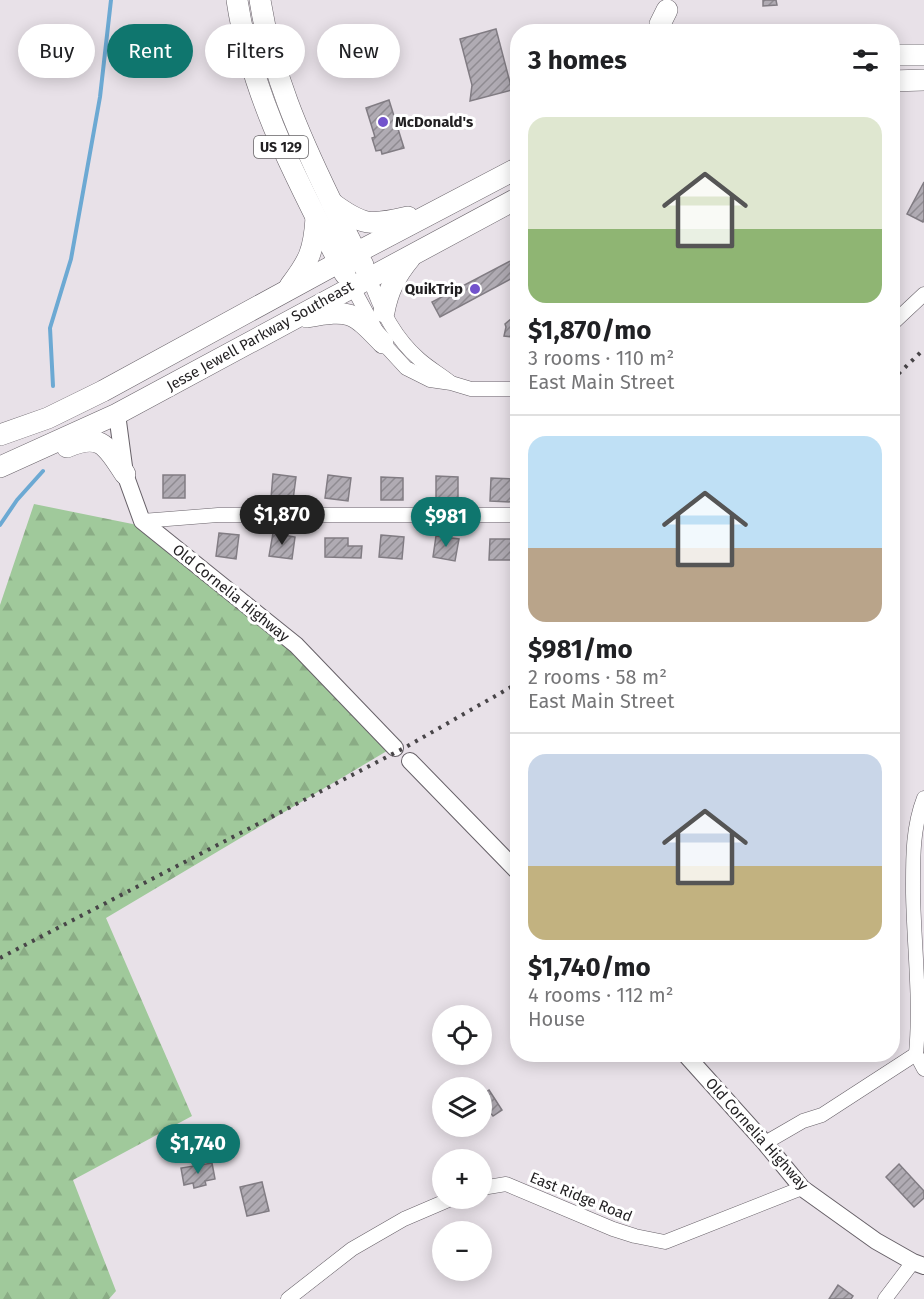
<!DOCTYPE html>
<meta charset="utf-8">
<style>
:root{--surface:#fff;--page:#f6f6f6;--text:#202124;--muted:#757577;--line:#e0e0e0;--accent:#0f766e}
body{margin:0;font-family:"Fira Sans",sans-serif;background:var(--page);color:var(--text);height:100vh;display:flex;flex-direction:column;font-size:22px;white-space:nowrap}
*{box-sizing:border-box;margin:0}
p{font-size:20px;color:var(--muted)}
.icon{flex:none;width:33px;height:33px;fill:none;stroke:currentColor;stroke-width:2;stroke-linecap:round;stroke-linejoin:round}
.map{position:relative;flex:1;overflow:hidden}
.side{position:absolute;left:510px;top:24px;width:390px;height:1038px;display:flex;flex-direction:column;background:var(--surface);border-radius:24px;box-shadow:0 3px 15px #0003}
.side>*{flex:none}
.guide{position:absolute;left:18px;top:24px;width:402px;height:54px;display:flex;gap:12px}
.buttons{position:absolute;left:432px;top:1005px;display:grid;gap:12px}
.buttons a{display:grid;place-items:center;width:60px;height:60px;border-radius:50%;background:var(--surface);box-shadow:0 3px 15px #0003;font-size:30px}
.price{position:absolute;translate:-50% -51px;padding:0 14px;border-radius:21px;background:var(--accent);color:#fff;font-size:20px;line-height:39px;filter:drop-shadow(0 2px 3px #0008)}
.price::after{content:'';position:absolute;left:50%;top:36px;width:18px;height:14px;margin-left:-9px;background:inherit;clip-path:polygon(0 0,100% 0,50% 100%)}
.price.active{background:#222;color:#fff}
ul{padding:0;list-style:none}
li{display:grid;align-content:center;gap:12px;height:318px;padding:0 18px}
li+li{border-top:2px solid var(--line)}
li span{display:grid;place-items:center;height:186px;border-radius:18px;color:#555}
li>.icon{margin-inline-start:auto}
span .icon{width:108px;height:108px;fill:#fffc;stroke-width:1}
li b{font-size:26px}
h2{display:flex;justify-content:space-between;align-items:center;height:72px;padding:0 18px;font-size:26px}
.pill{padding:0 21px;border-radius:27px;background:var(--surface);box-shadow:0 3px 15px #0003;font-size:21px;line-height:54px}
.pill.active{background:var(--accent);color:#fff}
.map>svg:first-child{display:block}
</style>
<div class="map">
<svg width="924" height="1299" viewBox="0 0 924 1299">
<defs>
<pattern id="forest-firs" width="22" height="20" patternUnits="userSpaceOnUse" patternTransform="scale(1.5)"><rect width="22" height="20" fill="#a0c99b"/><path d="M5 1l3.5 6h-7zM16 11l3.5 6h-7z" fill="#8aac85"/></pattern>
<pattern id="building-hatch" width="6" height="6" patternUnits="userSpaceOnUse" patternTransform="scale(1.5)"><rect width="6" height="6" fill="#b0abb3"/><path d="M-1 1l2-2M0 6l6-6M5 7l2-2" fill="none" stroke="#8f8b91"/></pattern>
</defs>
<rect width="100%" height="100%" fill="#e8e1e8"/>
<path fill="url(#forest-firs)" d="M34 504 167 531 402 742 106 918 192 1116 73 1180 116 1291 109 1299H0V605Z"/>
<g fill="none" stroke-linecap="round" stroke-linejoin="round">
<g stroke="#6ca9d3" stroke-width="4">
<path d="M53 386 50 328 71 259 100 97 111 0"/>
<path d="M0 525 17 500 43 471"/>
</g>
</g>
<g fill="url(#building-hatch)" stroke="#817c83" stroke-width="1.5">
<path d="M763 0H776L777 5 763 6Z"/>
<path d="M496 29 512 90 470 101 472 85 460 39Z"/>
<path d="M389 100 404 148 382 154 381 150 376 151 372 138 375 137 366 108Z"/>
<path d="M924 182V221L923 222 907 214Z"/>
<path d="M518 257V275L440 317 432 302Z"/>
<path d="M518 313V348H517L512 337 504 336 506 327 505 324Z"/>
<path d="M273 474 296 477 293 500 271 498Z"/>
<rect x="163" y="475" width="22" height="23"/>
<path d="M328 475 351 478 348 501 325 498Z"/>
<path d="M436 476 458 477V501L436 500Z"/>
<path d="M381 477 403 478V500H381Z"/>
<path d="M491 478 513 479 512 502 490 501Z"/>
<path d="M219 533 239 535 236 559 216 556Z"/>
<path d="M273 533 295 537 292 559 269 556Z"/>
<path d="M381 535 404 537 402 559 379 557Z"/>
<path d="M436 536 459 539 455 561 433 557Z"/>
<path d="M325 538H348V546H362L361 558 325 557Z"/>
<path d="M490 539H513L512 560H489Z"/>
<path d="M489 1090 502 1110 493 1116 489 1111 482 1116V1095Z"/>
<path d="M212 1163 215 1179 205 1181 206 1185 194 1188 193 1183 184 1185 181 1168Z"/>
<path d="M899 1164 924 1191V1198L914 1207 886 1177Z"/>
<path d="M262 1182 269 1211 247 1216 240 1187Z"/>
<path d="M838 1285 853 1296 851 1299H829Z"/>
</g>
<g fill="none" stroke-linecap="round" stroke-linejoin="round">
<defs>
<g id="minor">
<path d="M369 276C379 307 395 338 419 359 429 368 440 374 450 382"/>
<path d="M352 286 383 343 406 368 430 380 451 383 471 389H518"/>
<path d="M892 324 924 294"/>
<path d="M142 521 218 515H518"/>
<path d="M916 1054C921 1000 914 947 913 893 913 861 912 829 924 798"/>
<path d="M916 1054 924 1069"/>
<path d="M765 1143 803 1121 822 1115 916 1054"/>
<path d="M482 1188 506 1184 613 1229 635 1236 665 1242 802 1188"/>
<path d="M288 1299 352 1249 404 1219 453 1198"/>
<path d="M885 1299 913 1262"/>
</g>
<g id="tertiary">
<path d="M117 414 125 474 142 521 296 645 395 748"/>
<path d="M410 761 518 872"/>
<path d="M685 1054 765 1143 802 1188 876 1241 913 1262 924 1266"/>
</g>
<g id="primary">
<path d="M237 0C252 100 300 185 345 274"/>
<path d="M260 0C271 71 299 135 330 199 341 222 351 244 363 265"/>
<path d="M661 32 660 24 667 10"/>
<path d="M892 55H924"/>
<path d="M892 81 924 80"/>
<path d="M332 203C363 226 370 226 408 217"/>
<path d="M290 286C309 261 314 251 316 218"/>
<path d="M384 312C388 290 396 275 410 258"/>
<path d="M307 317C351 309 353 312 383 343"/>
<path d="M0 435 48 418 103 391 356 253 518 168"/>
<path d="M67 447C102 432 107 447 125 474"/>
<path d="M0 467 117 414 518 198"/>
</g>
</defs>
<use href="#minor" stroke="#676168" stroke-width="15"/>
<use href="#tertiary" stroke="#676168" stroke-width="18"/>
<use href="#primary" stroke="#676168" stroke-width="22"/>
<use href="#minor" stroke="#fff" stroke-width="14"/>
<use href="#tertiary" stroke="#fff" stroke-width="16"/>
<use href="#primary" stroke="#fff" stroke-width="21"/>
<g stroke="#484548" stroke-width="4" stroke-dasharray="3 6" stroke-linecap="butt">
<path d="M892 380 924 349"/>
<path d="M0 958 406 747 518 683"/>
</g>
</g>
<g fill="#7252cc" stroke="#fff" stroke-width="2">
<circle cx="383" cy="122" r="6"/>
<circle cx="475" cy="289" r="6"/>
</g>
<g text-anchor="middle" stroke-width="6" stroke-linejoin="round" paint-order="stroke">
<rect fill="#fff" stroke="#646264" stroke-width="1.5" x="254" y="136" width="54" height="22" rx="4.5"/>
<g font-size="14" font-weight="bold" fill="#211f21">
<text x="281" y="152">US 129</text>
</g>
<g font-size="15" font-weight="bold" fill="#211f21" stroke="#fff" text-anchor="start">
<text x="395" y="127">McDonald's</text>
<text x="463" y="294" text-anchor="end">QuikTrip</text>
</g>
<g font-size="15" fill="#211f21" stroke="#fff">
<text transform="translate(260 336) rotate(-29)" y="5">Jesse Jewell Parkway Southeast</text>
<text transform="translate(231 593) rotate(39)" y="5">Old Cornelia Highway</text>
<text transform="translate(757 1134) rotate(48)" y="5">Old Cornelia Highway</text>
<text transform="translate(581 1197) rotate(22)" y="5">East Ridge Road</text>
</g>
</g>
</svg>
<div class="buttons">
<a><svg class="icon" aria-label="locate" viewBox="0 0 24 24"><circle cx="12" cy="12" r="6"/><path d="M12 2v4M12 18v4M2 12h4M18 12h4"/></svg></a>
<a><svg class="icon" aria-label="layers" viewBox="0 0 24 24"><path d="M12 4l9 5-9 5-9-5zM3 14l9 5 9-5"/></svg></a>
<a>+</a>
<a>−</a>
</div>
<b class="price active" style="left:282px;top:546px">$1,870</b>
<b class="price" style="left:446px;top:548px">$981</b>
<b class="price" style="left:198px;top:1175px">$1,740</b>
<div class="guide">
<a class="pill">Buy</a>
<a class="pill active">Rent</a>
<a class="pill">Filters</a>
<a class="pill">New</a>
</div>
<section class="side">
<h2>3 homes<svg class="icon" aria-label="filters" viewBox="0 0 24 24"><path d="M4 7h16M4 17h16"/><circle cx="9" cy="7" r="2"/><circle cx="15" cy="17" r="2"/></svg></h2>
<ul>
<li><span style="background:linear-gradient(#dfe7d0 60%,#8fb573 0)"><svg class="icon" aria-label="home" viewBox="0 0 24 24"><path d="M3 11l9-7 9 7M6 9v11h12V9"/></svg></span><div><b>$1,870/mo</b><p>3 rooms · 110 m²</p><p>East Main Street</p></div></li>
<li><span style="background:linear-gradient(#bfe0f5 60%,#b9a48a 0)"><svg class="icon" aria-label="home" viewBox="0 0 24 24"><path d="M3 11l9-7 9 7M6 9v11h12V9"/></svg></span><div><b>$981/mo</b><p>2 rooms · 58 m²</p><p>East Main Street</p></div></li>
<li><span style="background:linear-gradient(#c9d6e8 60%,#c2b280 0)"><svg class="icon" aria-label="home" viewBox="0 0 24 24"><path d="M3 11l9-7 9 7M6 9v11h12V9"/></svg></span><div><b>$1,740/mo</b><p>4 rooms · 112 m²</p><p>House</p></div></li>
</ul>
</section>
</div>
